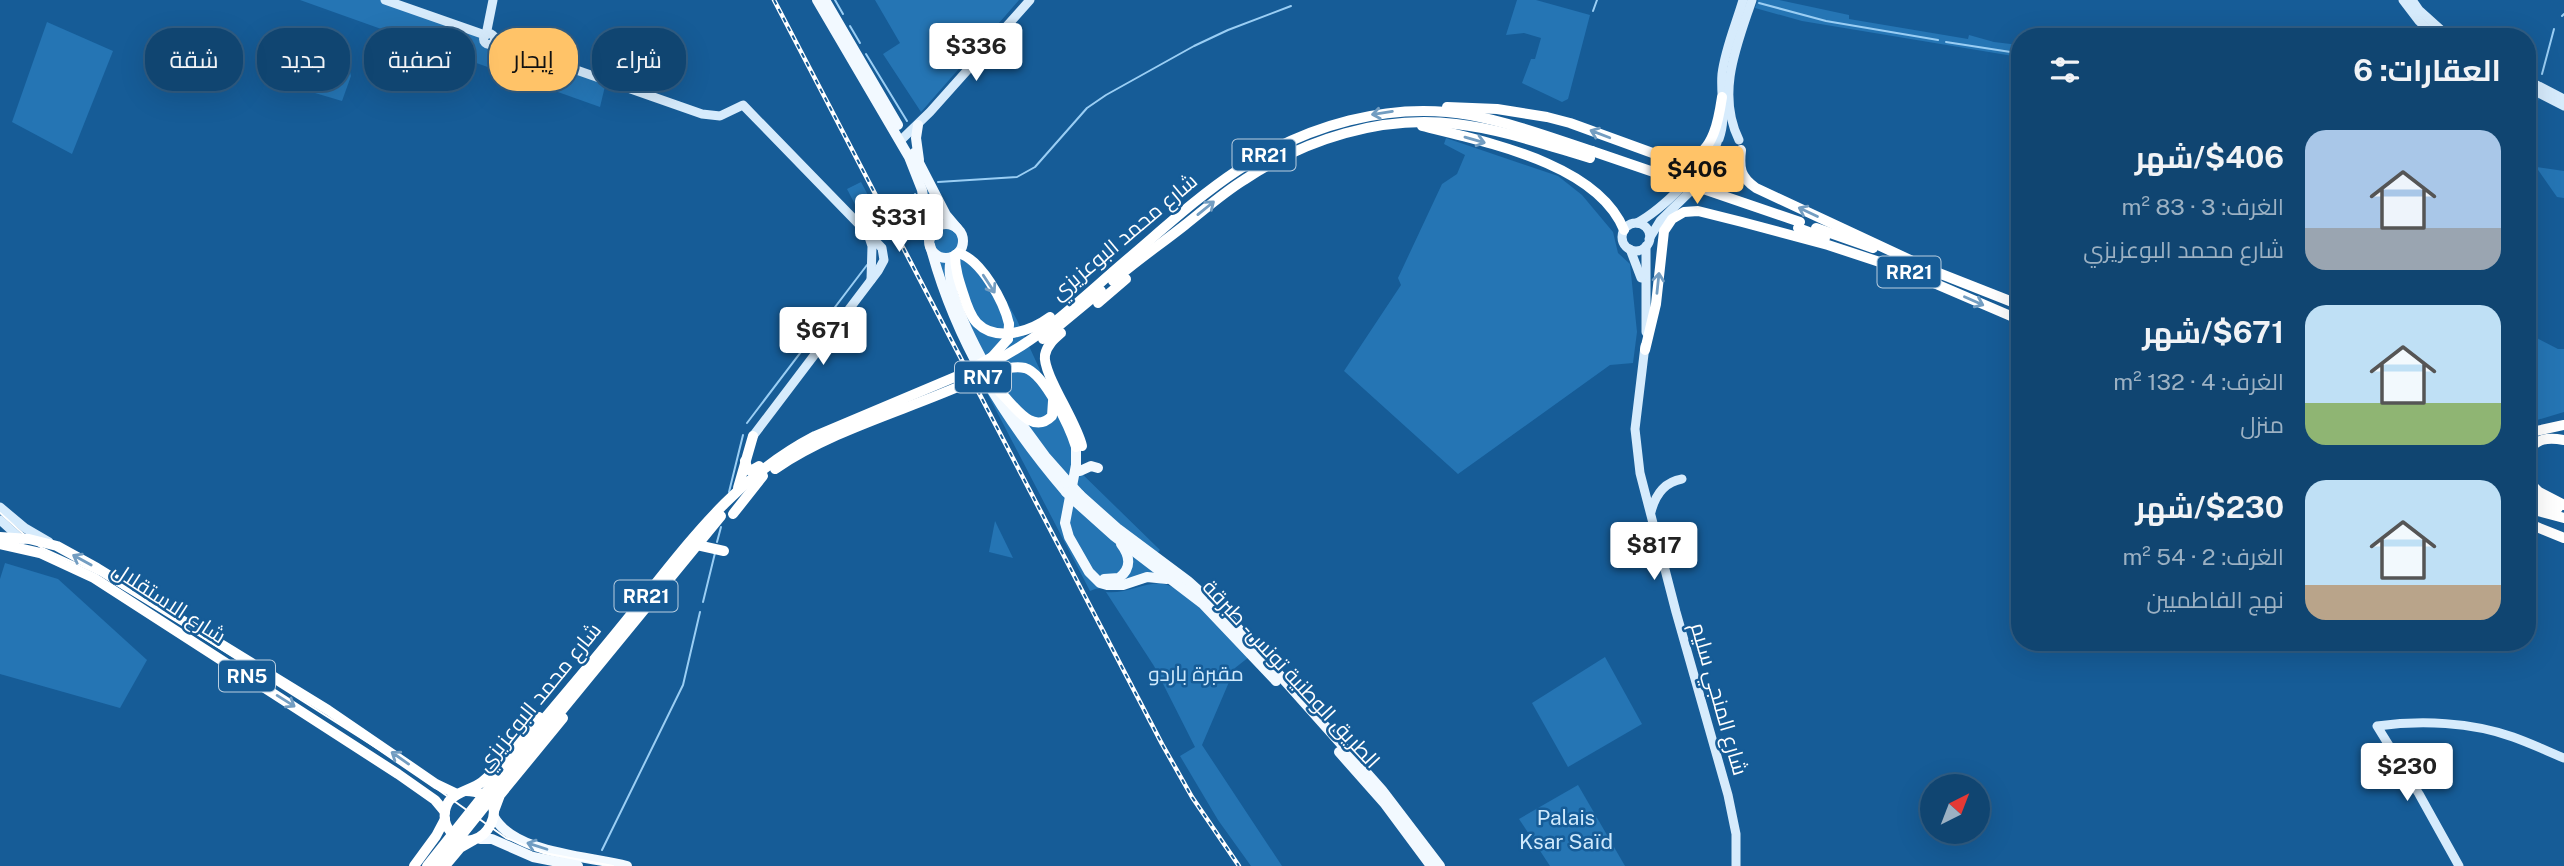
<!DOCTYPE html>
<html lang="ar">
<meta charset="utf-8">
<style>
:root{--surface:#104571;--page:#194c76;--text:#f1f3f6;--muted:#9cb1c3;--line:#305d84;--accent:#ffc368}
body{margin:0;font-family:"Public Sans",Cairo,sans-serif;background:var(--page);color:var(--text);direction:rtl;height:100vh;display:flex;flex-direction:column;font-size:26px;white-space:nowrap}
*{box-sizing:border-box;margin:0}
p{font-size:23px;color:var(--muted)}
.icon{flex:none;width:38px;height:38px;fill:none;stroke:currentColor;stroke-width:2;stroke-linecap:round;stroke-linejoin:round}
.map{position:relative;flex:1;overflow:hidden;direction:ltr}
.sheet{position:absolute;left:2011px;top:28px;width:525px;height:623px;display:flex;flex-direction:column;background:var(--surface);border-radius:28px;box-shadow:0 7px 28px #0002,0 0 0 2px var(--line);direction:rtl}
.sheet>*{flex:none}
.banner{position:absolute;left:21px;top:28px;width:665px;height:63px;direction:rtl;display:flex;gap:14px}
.needle{width:46px;rotate:42deg}
.buttons{position:absolute;left:1920px;top:774px;display:grid;gap:14px}
.buttons a{display:grid;place-items:center;width:70px;height:70px;border-radius:50%;background:var(--surface);box-shadow:0 7px 28px #0002,0 0 0 2px var(--line);font-size:35px}
.price{position:absolute;translate:-50% -60px;padding:0 16px;border-radius:7px;background:#fff;color:#222;font-size:23px;line-height:46px;filter:drop-shadow(0 2px 4px #0008)}
.price::after{content:'';position:absolute;left:50%;top:42px;width:21px;height:16px;margin-left:-10px;background:inherit;clip-path:polygon(0 0,100% 0,50% 100%)}
.price.active{background:var(--accent);color:#111}
ul{padding:0;list-style:none}
li{display:flex;align-items:center;gap:21px;height:175px;padding:0 35px}
li span{display:grid;place-items:center;flex:none;width:196px;height:140px;border-radius:21px;color:#555}
li>.icon{margin-inline-start:auto}
span .icon{width:84px;height:84px;fill:#fffc;stroke-width:1}
li b{font-size:30px}
h2{display:flex;justify-content:space-between;align-items:center;height:84px;padding:0 35px;font-size:30px}
.pill{padding:0 24px;border-radius:28px;background:var(--surface);box-shadow:0 7px 28px #0002,0 0 0 2px var(--line);font-size:24px;line-height:63px}
.pill.active{background:var(--accent);color:#111}
.map>svg:first-child{display:block}
</style>
<div class="map">
<svg width="2564" height="866" viewBox="0 0 2564 866">
<rect width="100%" height="100%" fill="#165c97"/>
<g fill="#2575b4">
<path d="M300 0H381L606 82 600 107Z"/>
<path d="M875 0H1019L921 112 883 54 900 43Z"/>
<path d="M1517 0H1536L1590 15 1568 99 1562 102 1522 83 1531 59H1535L1541 38 1524 33 1506 35Z"/>
<path d="M1758 0H1779L1849 15V19L1968 39 1969 35 1994 42 2019 45V57L1802 21 1755 8Z"/>
<path d="M47 22 113 51 72 154 12 122Z"/>
<path d="M303 55 350 72 351 76 342 101 288 85 287 80 295 58Z"/>
<path d="M2527 91 2539 98 2527 134Z"/>
<path d="M1446 138 1558 176 1582 195 1613 232 1618 253 1630 264 1637 332 1633 363 1610 365 1458 474 1344 371 1401 285 1398 278 1442 184 1457 174 1465 155 1444 144Z"/>
<path d="M2536 167 2564 171V198L2557 197Z"/>
<path d="M861 182 877 212 863 220 847 189Z"/>
<path d="M930 190 957 232 967 255 1001 292 1017 320 1040 370V381L1071 441 1073 465 1160 550 1149 564 1163 580C1147 580 1133 588 1117 590 1105 591 1103 585 1090 591L970 360 933 242 927 191Z"/>
<path d="M2527 333 2558 349H2564V412L2527 423Z"/>
<path d="M995 521 1013 558 989 552Z"/>
<path d="M5 563 58 579 147 660 120 708 0 674V579Z"/>
<path d="M1160 583C1192 588 1228 634 1249 657L1235 668 1202 745 1282 866H1251L1218 820 1180 756 1195 747 1154 666 1106 592C1125 594 1141 584 1160 583Z"/>
<path d="M1605 657 1642 724 1568 767 1532 703Z"/>
<path d="M1578 785 1625 866H1550L1519 819Z"/>
</g>
<g fill="none" stroke-linecap="round" stroke-linejoin="round">
<g stroke="#9acef4" stroke-width="2">
<path d="M835 0 843 14"/>
<path d="M1759 3 1826 21 1938 40"/>
<path d="M1593 11 1597 0"/>
<path d="M2562 16 2564 14"/>
<path d="M850 26 860 43"/>
<path d="M1946 42 2017 53"/>
<path d="M866 54 907 121"/>
<path d="M2542 74 2554 29"/>
<path d="M2527 123 2535 97"/>
<path d="M938 182 1017 177 1035 167 1087 108 1106 95 1194 46 1228 30 1291 6"/>
<path d="M903 216 915 194"/>
<path d="M887 237 891 233"/>
<path d="M747 423 867 265"/>
<path d="M729 492 743 435"/>
<path d="M717 542 721 527"/>
<path d="M703 602 715 553"/>
<path d="M602 850 683 685 700 612"/>
</g>
<g stroke="#d6ebfc" stroke-width="9">
<path d="M385 0 485 35"/>
<path d="M2403 0 2419 21 2436 37"/>
<path d="M2412 0 2419 10 2449 37"/>
<circle cx="489" cy="39" r="5.5"/>
<path d="M486 35 493 0"/>
<path d="M494 37 545 59 702 114 720 116 743 105 882 248 884 260 878 271 753 436"/>
<path d="M2527 80 2564 99"/>
<path d="M2527 87 2564 106"/>
<path d="M1719 139C1727 117 1720 96 1722 74 1725 49 1736 24 1743 0"/>
<path d="M1739 140C1716 93 1737 45 1752 0"/>
<path d="M900 141 930 112 1030 0"/>
<path d="M1637 223C1663 209 1702 169 1717 143"/>
<circle cx="1636" cy="237" r="14"/>
<path d="M869 237 872 246 871 280"/>
<path d="M1649 239 1660 221 1719 163 1730 158"/>
<path d="M1646 246V332"/>
<path d="M1630 249 1641 278"/>
<path d="M1645 346 1635 429 1640 473 1676 612 1728 795 1736 834V866"/>
<path d="M0 507 25 528 49 542"/>
<path d="M1651 512C1655 496 1664 482 1682 479"/>
<path d="M0 520 22 540"/>
<path d="M2459 866 2419 794 2377 726C2421 720 2471 722 2513 737 2530 743 2547 751 2564 758"/>
</g>
<g stroke="#f2f9ff" stroke-width="10">
<path d="M817 0 909 157 922 190 930 239"/>
<path d="M825 0 898 125"/>
<path d="M918 125 916 138 919 160"/>
<path d="M914 153 946 215 957 228"/>
<circle cx="946" cy="241" r="17"/>
<path d="M930 245C955 340 1003 418 1066 492"/>
<path d="M952 257C938 286 988 371 1004 398"/>
<path d="M1012 411 1045 456 1068 482"/>
<path d="M1076 447V465L1065 523 1069 537 1089 572 1100 583 1107 585H1123L1147 577 1167 579"/>
<path d="M1080 471 1091 466 1098 468"/>
<path d="M1080 495 1117 528 1188 581 1228 617 1382 790 1440 866"/>
<path d="M1076 502 1114 536 1203 604 1276 681"/>
<path d="M1104 579 1119 578C1132 568 1130 556 1121 544"/>
<path d="M1339 752 1385 804 1431 866"/>
<path d="M494 817C515 854 589 856 627 866"/>
<path d="M480 839H492L533 857 578 866"/>
</g>
<g stroke="#fff" stroke-width="10">
<path d="M1447 107 1497 109 1547 117 1570 123 1658 155 1666 163 1685 170 1707 160"/>
<path d="M1422 126C1485 142 1597 163 1624 230"/>
<path d="M1741 150C1739 168 1740 177 1756 188L1936 272"/>
<path d="M1658 155C1668 157 1680 161 1690 158 1714 152 1719 117 1722 97"/>
<path d="M1798 228 1825 238"/>
<path d="M1816 228 1873 248"/>
<path d="M958 253C981 259 1004 302 1009 324"/>
<path d="M955 255C955 269 959 281 963 293 966 303 970 316 977 323 997 343 1031 331 1050 317"/>
<path d="M1901 269 2020 320"/>
<path d="M1931 270 2020 305"/>
<path d="M1113 281C1136 261 1161 244 1185 225 1204 210 1223 193 1244 180 1305 139 1382 115 1456 124 1501 129 1546 145 1590 158"/>
<path d="M1098 303 1126 279"/>
<path d="M1061 333C1054 339 1047 345 1045 355 1042 373 1077 422 1082 446"/>
<path d="M1043 339 1101 291"/>
<path d="M1645 350 1656 304 1664 231 1672 219 1684 212 1698 211 1742 222 1828 245 1907 271"/>
<path d="M992 357 1008 339"/>
<path d="M993 362C1042 338 1082 298 1123 263 1161 231 1197 197 1238 170 1306 125 1390 101 1470 115 1512 123 1552 138 1592 151"/>
<path d="M998 371C1007 368 1016 366 1025 368 1045 374 1070 428 1076 447"/>
<path d="M1000 392C1014 405 1032 436 1052 416L1053 401"/>
<path d="M2527 433 2564 425"/>
<path d="M2527 453C2536 438 2548 437 2564 440"/>
<path d="M745 461 748 470H752L759 466"/>
<path d="M775 469C832 430 904 411 967 383"/>
<path d="M2527 480 2539 492 2564 505"/>
<path d="M738 488 753 436"/>
<path d="M2527 498 2558 508"/>
<path d="M2527 508 2564 518"/>
<path d="M733 514 763 476"/>
<path d="M2527 523 2564 538"/>
<path d="M0 537 29 539 57 546 97 568 328 710 436 784 457 794"/>
<path d="M0 544 40 553 94 578 398 774 435 800 445 812"/>
<path d="M697 545 724 551"/>
<path d="M544 719C575 682 606 646 636 608 690 541 736 477 815 436L962 374"/>
<path d="M553 721 721 516"/>
<path d="M466 791C522 792 481 866 450 831 443 823 443 810 449 801 457 791 472 790 482 782 504 764 521 739 539 717"/>
<path d="M494 811 500 795 563 718"/>
<path d="M414 866 436 836 445 819"/>
<path d="M445 866 460 848 474 840"/>
</g>
<path stroke="#fff" stroke-width="2" d="M0 513 29 539 42 548 99 574 161 611 402 764 506 838 544 853 613 866"/>
<defs>
<path id="rail" d="M774 0 1162 744 1192 797 1239 866"/>
</defs>
<use href="#rail" stroke="#fff" stroke-width="4.5"/>
<use href="#rail" stroke="#165c97" stroke-width="2" stroke-dasharray="5" stroke-linecap="butt"/>
<g stroke="#f2f9ff" stroke-width="10">
<path d="M1068 482 1080 495"/>
<path d="M1066 492 1076 502"/>
</g>
<g stroke="#fff" stroke-width="10">
<path d="M1592 151 1800 222"/>
<path d="M1008 339 1009 324"/>
<path d="M962 374 992 357"/>
<path d="M967 383 998 371"/>
<path d="M427 866 544 719"/>
<path d="M437 866 553 721"/>
</g>
</g>
<defs><path id="oneway-shaft" d="M-6 0H5M1.5-3L5.5 0L1.5 3" fill="none" stroke-width="1.6" stroke-linecap="round" stroke-linejoin="round" transform="scale(1.75)"/></defs>
<g stroke="#739dc1">
<use href="#oneway-shaft" transform="translate(1382 113) rotate(171)"/>
<use href="#oneway-shaft" transform="translate(1600 134) rotate(-159)"/>
<use href="#oneway-shaft" transform="translate(1475 140) rotate(16)"/>
<use href="#oneway-shaft" transform="translate(1206 208) rotate(-39)"/>
<use href="#oneway-shaft" transform="translate(1808 212) rotate(-155)"/>
<use href="#oneway-shaft" transform="translate(1658 283) rotate(-84)"/>
<use href="#oneway-shaft" transform="translate(989 284) rotate(57)"/>
<use href="#oneway-shaft" transform="translate(1974 301) rotate(24)"/>
<use href="#oneway-shaft" transform="translate(82 560) rotate(-151)"/>
<use href="#oneway-shaft" transform="translate(286 701) rotate(32)"/>
<use href="#oneway-shaft" transform="translate(400 758) rotate(-145)"/>
</g>
<use stroke="#6e9bc1" href="#oneway-shaft" transform="translate(537 846) rotate(-162)"/>
<g text-anchor="middle" stroke-width="5" stroke-linejoin="round" paint-order="stroke">
<g fill="#165c97" stroke="#b9cee0" stroke-width="2">
<rect x="1232.5" y="139.5" width="63" height="31" rx="5"/>
<rect x="1877.5" y="256.5" width="63" height="31" rx="5"/>
<rect x="955" y="361.5" width="56" height="31" rx="5"/>
<rect x="614.5" y="580.5" width="63" height="31" rx="5"/>
<rect x="219" y="660.5" width="56" height="31" rx="5"/>
</g>
<g font-size="19" font-weight="bold" fill="#fff">
<text x="1264" y="162">RR21</text>
<text x="1909" y="279">RR21</text>
<text x="983" y="384">RN7</text>
<text x="646" y="603">RR21</text>
<text x="247" y="683">RN5</text>
</g>
<g font-size="21" fill="#fff" stroke="#165c97">
<text transform="translate(1124 237) rotate(-40)" y="7">شارع محمد البوعزيزي</text>
<text transform="translate(169 603) rotate(33)" y="7">شارع الاستقلال</text>
<text transform="translate(1291 674) rotate(47)" y="7">الطريق الوطنية تونس - طبرقة</text>
<text transform="translate(539 697) rotate(-51)" y="7">شارع محمد البوعزيزي</text>
<text transform="translate(1719 699) rotate(74)" y="7">شارع المنجي سليم</text>
</g>
<g font-size="21" fill="#cfe9fc" stroke="#165c97">
<text x="1196" y="681">مقبرة باردو</text>
<text x="1566" y="825">Palais<tspan x="1566" dy="24">Ksar Saïd</tspan></text>
</g>
</g>
</svg>
<div class="buttons">
<a><svg class="needle" viewBox="-14 -14 28 28"><path d="M0-13l5 13h-10z" fill="#e53935"/><path d="M0 13l5-13h-10z" fill="#9cb1c3"/></svg></a>
</div>
<b class="price" style="left:976px;top:83px">$336</b>
<b class="price active" style="left:1697px;top:206px">$406</b>
<b class="price" style="left:899px;top:254px">$331</b>
<b class="price" style="left:823px;top:367px">$671</b>
<b class="price" style="left:1654px;top:582px">$817</b>
<b class="price" style="left:2407px;top:803px">$230</b>
<div class="banner">
<a class="pill">شراء</a>
<a class="pill active">إيجار</a>
<a class="pill">تصفية</a>
<a class="pill">جديد</a>
<a class="pill">شقة</a>
</div>
<section class="sheet">
<h2>العقارات: 6<svg class="icon" aria-label="filters" viewBox="0 0 24 24"><path d="M4 7h16M4 17h16"/><circle cx="9" cy="7" r="2"/><circle cx="15" cy="17" r="2"/></svg></h2>
<ul>
<li><span style="background:linear-gradient(#a9c7e8 70%,#9aa5b1 0)"><svg class="icon" aria-label="home" viewBox="0 0 24 24"><path d="M3 11l9-7 9 7M6 9v11h12V9"/></svg></span><div><b>$406/شهر</b><p>الغرف: 3 · 83 m²</p><p>شارع محمد البوعزيزي</p></div></li>
<li><span style="background:linear-gradient(#bfe0f5 70%,#8fb573 0)"><svg class="icon" aria-label="home" viewBox="0 0 24 24"><path d="M3 11l9-7 9 7M6 9v11h12V9"/></svg></span><div><b>$671/شهر</b><p>الغرف: 4 · 132 m²</p><p>منزل</p></div></li>
<li><span style="background:linear-gradient(#bfe0f5 75%,#b9a48a 0)"><svg class="icon" aria-label="home" viewBox="0 0 24 24"><path d="M3 11l9-7 9 7M6 9v11h12V9"/></svg></span><div><b>$230/شهر</b><p>الغرف: 2 · 54 m²</p><p>نهج الفاطميين</p></div></li>
</ul>
</section>
</div>
